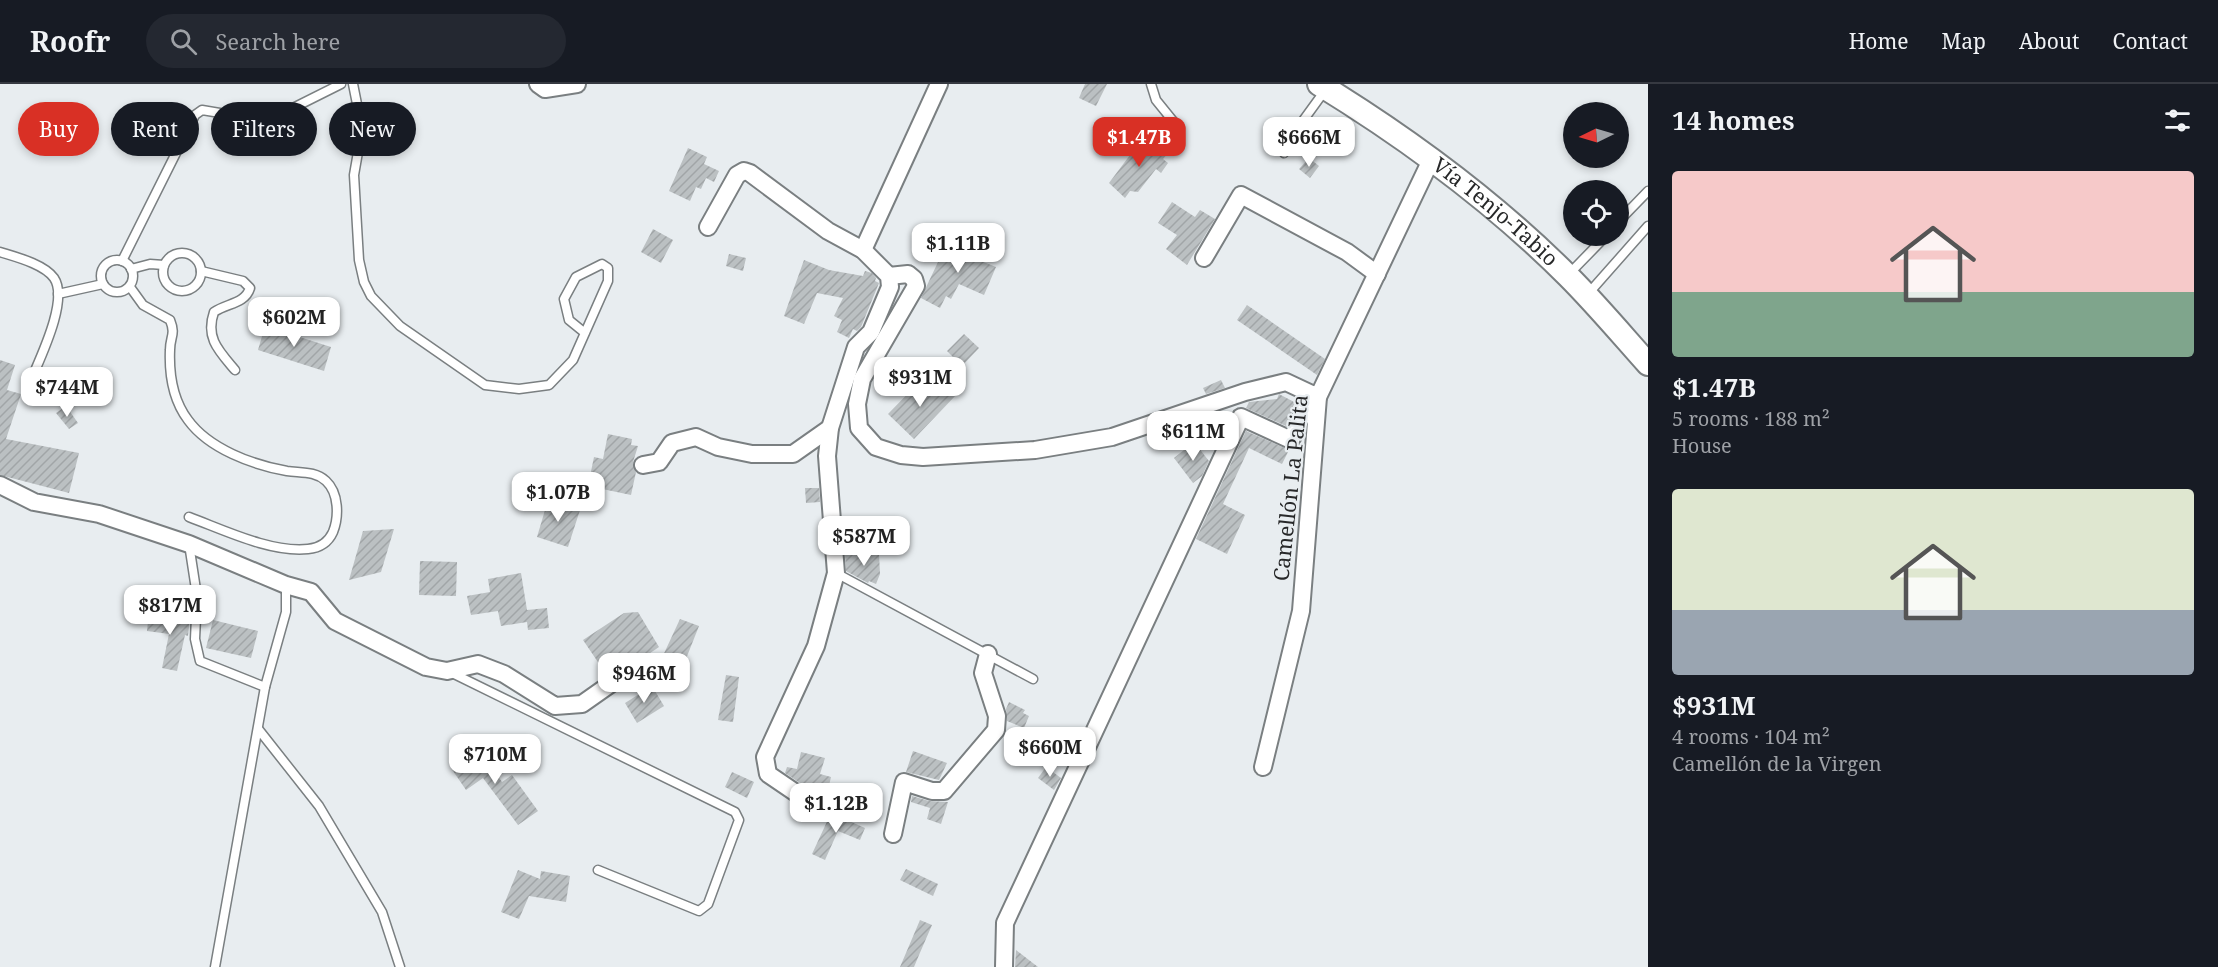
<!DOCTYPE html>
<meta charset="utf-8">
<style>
:root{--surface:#171b24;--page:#242831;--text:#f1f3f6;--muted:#9ea1a6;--line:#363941;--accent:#d93025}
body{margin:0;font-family:"Noto Serif",serif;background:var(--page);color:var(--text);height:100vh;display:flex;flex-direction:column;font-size:22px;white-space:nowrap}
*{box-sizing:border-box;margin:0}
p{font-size:20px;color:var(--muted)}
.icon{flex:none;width:33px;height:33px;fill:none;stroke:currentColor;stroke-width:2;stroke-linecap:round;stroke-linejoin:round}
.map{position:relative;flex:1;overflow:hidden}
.sheet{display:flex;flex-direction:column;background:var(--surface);width:570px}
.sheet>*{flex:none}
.banner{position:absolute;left:18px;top:18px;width:570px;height:54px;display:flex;gap:12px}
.needle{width:39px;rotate:265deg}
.buttons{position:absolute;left:1563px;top:18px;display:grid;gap:12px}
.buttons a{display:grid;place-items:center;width:66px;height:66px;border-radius:50%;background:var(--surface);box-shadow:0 3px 9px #0003;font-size:30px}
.price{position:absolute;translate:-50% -51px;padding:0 14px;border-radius:12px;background:#fff;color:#222;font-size:20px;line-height:39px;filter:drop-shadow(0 2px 3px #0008)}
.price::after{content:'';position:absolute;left:50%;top:36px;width:18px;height:14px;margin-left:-9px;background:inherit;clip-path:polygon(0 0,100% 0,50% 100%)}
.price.active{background:var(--accent);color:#fff}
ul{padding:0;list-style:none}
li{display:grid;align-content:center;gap:12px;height:318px;padding:0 24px}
li span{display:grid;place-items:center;height:186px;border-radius:6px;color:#555}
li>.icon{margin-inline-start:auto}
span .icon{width:108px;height:108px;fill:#fffc;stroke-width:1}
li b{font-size:26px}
h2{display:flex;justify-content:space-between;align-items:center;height:72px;padding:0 24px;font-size:26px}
.pill{padding:0 21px;border-radius:27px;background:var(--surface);box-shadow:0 3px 9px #0003;font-size:21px;line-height:54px}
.pill.active{background:var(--accent);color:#fff}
header{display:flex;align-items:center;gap:36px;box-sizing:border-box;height:84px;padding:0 30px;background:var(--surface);border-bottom:2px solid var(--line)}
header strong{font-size:28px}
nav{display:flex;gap:33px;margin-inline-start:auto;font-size:21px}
.search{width:420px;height:54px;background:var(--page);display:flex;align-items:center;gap:15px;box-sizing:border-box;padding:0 21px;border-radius:33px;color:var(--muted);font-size:22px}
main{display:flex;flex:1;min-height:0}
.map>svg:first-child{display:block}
</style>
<header>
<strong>Roofr</strong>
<div class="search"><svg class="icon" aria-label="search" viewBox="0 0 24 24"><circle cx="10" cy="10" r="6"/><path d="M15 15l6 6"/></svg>Search here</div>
<nav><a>Home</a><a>Map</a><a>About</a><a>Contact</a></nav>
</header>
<main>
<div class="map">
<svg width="1648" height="883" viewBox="0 0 1648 883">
<defs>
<pattern id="building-hatch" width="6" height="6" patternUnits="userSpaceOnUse" patternTransform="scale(1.5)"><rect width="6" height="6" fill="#bbc0c2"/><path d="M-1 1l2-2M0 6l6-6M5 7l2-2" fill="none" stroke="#a1a5a7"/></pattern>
</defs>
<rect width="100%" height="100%" fill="#e8edf0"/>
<g fill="url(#building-hatch)">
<path d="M1085 0H1107L1096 22 1079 14Z"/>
<path d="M1132 56 1145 65 1149 60 1154 63 1157 59 1169 68 1163 75 1168 79 1161 89 1156 85 1138 108 1130 107 1125 114 1109 99 1130 71 1125 67Z"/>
<path d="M688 64 707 73 704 80 719 87 714 98 706 94 701 105 696 103 690 117 669 107Z"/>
<path d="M1309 74 1319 82 1310 94 1299 85Z"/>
<path d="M1172 118 1195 133 1200 126 1215 135 1187 181 1166 165 1177 151 1158 139Z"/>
<path d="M653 145 673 156 661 179 641 168Z"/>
<path d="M954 158 984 171 981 177 996 183 984 211 959 200 951 215 946 212 940 224 921 214 947 159 952 161Z"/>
<path d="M729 170 746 174 743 187 726 182Z"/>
<path d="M804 176 829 186 863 192 865 187 872 189 876 194 875 197 879 199 861 243 857 247 853 245 849 254 837 248 842 236 834 232 843 214 817 209 804 240 784 232Z"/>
<path d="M1247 221 1325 275 1317 291 1237 236Z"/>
<path d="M265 242 331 263 324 287 258 266Z"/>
<path d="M964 250 979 264 962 282 947 267Z"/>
<path d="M0 276 15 281 7 306 21 310 6 355 79 369 69 409 0 391Z"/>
<path d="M922 295 938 311 947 302 956 311 914 355 888 330Z"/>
<path d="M1221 296 1225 304 1206 310 1203 304Z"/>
<path d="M1279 310 1296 319 1286 342 1246 324 1249 318 1277 315Z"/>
<path d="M66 322 78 339 69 345 56 329Z"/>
<path d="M1246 347 1289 366 1282 380 1249 364 1223 420 1245 431 1227 470 1196 455Z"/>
<path d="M608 350 632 355 631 361 638 362 633 378 636 388 631 411 588 402 594 373 603 375Z"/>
<path d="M1194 358 1209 377 1202 392 1193 399 1174 374Z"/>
<path d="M805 404H819L820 418 806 419Z"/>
<path d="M548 416 580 426 568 463 537 453Z"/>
<path d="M394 445 381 488 349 496 363 447Z"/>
<path d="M879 470 880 490 876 500 869 497 868 499 846 487 845 471Z"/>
<path d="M420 477 457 478 456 512 419 511Z"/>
<path d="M521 489 527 526 547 524 549 544 528 546 527 538 501 542 498 527 471 531 467 512 490 508 488 495Z"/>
<path d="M149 528 190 533 188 552 185 551 177 587 162 584 169 550 147 547Z"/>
<path d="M638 528 659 563 625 586 617 584 606 590 583 556 624 529Z"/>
<path d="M680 535 699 542 676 600 654 591Z"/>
<path d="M213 536 258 547 251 574 206 564Z"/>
<path d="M726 591 739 593 733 638 718 636Z"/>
<path d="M652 602 664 622 637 639 625 619Z"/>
<path d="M1009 618 1025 626 1023 629 1029 632 1024 644 1007 637 1006 625Z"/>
<path d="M478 664 502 698 512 691 538 727 518 741 483 694 466 706 451 684Z"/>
<path d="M913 667 947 679 939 696 906 688Z"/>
<path d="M801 668 825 674 820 690 831 693 828 706 800 699 785 689 787 683 797 685Z"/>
<path d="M1046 683 1061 694 1054 706 1038 694Z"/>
<path d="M732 688 754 698 747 714 725 703Z"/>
<path d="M912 712 929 717 948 718 941 740 927 735 930 724 911 718Z"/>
<path d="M831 729 865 744 860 756 838 747 825 776 812 770Z"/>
<path d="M906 785 938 800 933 812 900 796Z"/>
<path d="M518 786 540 795 541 787 570 792 566 818 529 812 519 835 501 828Z"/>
<path d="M920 836 932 841 919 871 914 883H900Z"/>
<path d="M1016 866 1038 883H1015Z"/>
</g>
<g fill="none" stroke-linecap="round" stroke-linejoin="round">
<defs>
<g id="service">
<path d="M353 0 362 45 354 91 359 176 364 198 371 212 400 242 485 301 519 305 549 301 573 276 608 197V184L602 180 576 193 564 215 569 236 585 249"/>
<path d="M1151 0 1156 16 1173 37"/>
<path d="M1284 69 1289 56 1326 5"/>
<path d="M1618 138 1648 107"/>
<path d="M0 168C16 173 44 180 54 194 69 216 40 274 31 296"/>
<circle cx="182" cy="188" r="19"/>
<circle cx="117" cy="192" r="16"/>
<path d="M122 177 195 31 202 26 262 36 275 33 341 0"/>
<path d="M131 185 150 180 164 181"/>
<path d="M201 187 243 197 250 204C245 220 227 219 214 228 205 254 219 267 235 286"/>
<path d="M1568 191 1606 152"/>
<path d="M130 203 143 221 170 236C176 251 170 252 170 266 169 290 173 316 188 336 209 365 253 381 287 387 301 389 315 387 326 397 339 409 339 433 333 448 328 459 319 464 308 465 271 469 224 446 189 433"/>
<path d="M58 210 103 200"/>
<path d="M1587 211 1648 142"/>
<path d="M189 460 197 512 195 555 200 577 265 603"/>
<path d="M836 489 1033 595"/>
<path d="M450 588 735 728 739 736 708 820 699 827 598 786"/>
<path d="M259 646 319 722 382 828 400 883"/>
<path d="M215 883 265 603 286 528V501"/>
</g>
<g id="minor">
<path d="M538 0 545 5 577 0"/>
<path d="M708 143 737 91 744 87 750 89 828 147 863 166 889 192 890 203 871 248 856 263 830 344 827 372 836 489 816 562 765 673 768 690 821 726"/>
<path d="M863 166 939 0"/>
<path d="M1204 174 1241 111 1347 168 1377 190"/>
<path d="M889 192 908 190 914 195 916 202 862 295 857 320 859 344 876 363 901 371 923 373 1035 366 1112 353 1245 308 1286 298 1318 313"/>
<path d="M643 381 659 378 672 359 696 353 718 363 752 370H793L830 344"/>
<path d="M0 401 34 418 99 430 189 460 286 501 311 508 335 537 426 583 447 587 478 580 504 590 555 622 582 620 619 594"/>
<path d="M1263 683 1301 527 1318 313 1431 76"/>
<path d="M893 750 904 698 932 707H944L996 646 997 632 983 589 988 570"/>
<path d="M1004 883 1005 839 1241 333 1291 356 1312 310"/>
</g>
<g id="secondary">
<path id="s1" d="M1319 0C1407 54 1495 119 1568 192 1596 220 1622 251 1648 280"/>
</g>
</defs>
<use href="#service" stroke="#7a7f81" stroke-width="11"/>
<use href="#minor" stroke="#7a7f81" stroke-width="20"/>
<use href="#secondary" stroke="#7a7f81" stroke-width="26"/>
<use href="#service" stroke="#fff" stroke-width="8"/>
<use href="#minor" stroke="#fff" stroke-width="16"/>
<use href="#secondary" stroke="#fff" stroke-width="22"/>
</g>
<g text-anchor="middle" stroke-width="4.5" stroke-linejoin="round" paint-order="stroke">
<g font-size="21" fill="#272829" stroke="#e8edf0">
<text dy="7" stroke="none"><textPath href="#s1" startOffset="218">Vía Tenjo-Tabio</textPath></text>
<text transform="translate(1291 404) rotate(-84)" y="7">Camellón La Palita</text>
</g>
</g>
</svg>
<div class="buttons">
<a><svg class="needle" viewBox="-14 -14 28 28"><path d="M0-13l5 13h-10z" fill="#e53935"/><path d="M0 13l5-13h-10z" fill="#9ea1a6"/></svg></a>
<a><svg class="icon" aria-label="locate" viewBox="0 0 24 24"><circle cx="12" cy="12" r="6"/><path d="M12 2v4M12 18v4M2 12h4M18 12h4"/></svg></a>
</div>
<b class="price active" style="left:1139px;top:84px">$1.47B</b>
<b class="price" style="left:1309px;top:84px">$666M</b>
<b class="price" style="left:958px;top:190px">$1.11B</b>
<b class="price" style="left:294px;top:264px">$602M</b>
<b class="price" style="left:920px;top:324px">$931M</b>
<b class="price" style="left:67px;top:334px">$744M</b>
<b class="price" style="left:1193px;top:378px">$611M</b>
<b class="price" style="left:558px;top:439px">$1.07B</b>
<b class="price" style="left:864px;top:483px">$587M</b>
<b class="price" style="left:170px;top:552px">$817M</b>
<b class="price" style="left:644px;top:620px">$946M</b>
<b class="price" style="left:1050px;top:694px">$660M</b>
<b class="price" style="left:495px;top:701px">$710M</b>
<b class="price" style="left:836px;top:750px">$1.12B</b>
<div class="banner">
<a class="pill active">Buy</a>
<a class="pill">Rent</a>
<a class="pill">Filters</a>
<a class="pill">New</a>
</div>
</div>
<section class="sheet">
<h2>14 homes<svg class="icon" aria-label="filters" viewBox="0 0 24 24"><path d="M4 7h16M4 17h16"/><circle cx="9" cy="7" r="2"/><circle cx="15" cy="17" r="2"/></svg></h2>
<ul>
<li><span style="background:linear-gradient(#f6c9c9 65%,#7fa58c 0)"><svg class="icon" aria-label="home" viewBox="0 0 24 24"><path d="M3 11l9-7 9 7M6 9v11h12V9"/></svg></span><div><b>$1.47B</b><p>5 rooms · 188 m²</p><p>House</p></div></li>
<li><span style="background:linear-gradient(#dfe7d0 65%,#9aa5b1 0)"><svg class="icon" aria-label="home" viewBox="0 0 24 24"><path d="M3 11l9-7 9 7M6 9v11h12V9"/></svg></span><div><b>$931M</b><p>4 rooms · 104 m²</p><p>Camellón de la Virgen</p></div></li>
</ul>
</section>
</main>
